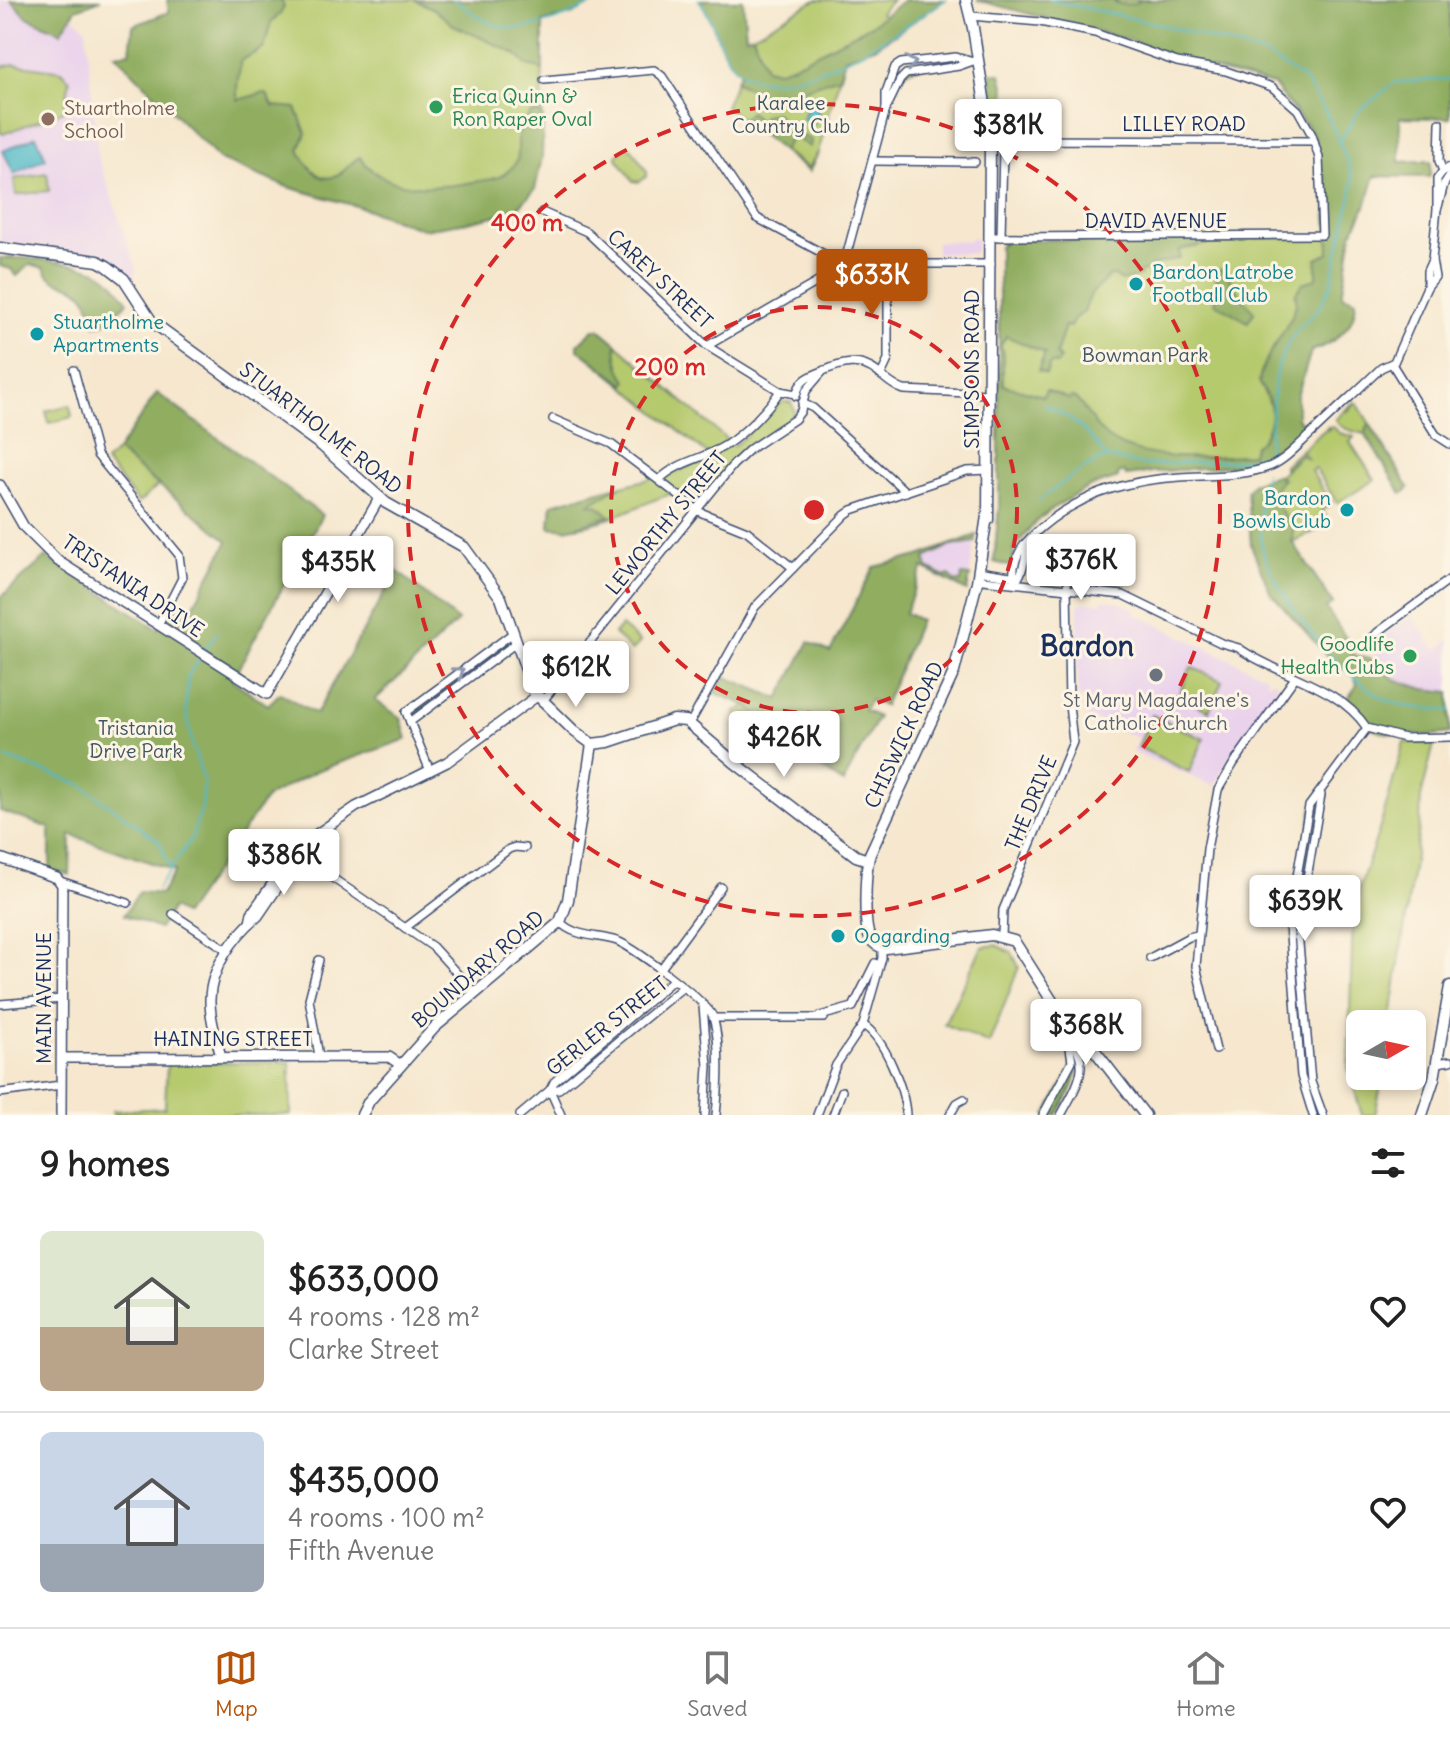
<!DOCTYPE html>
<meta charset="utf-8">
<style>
:root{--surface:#fff;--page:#f2f2f2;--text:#222;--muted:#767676;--line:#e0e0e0;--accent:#b45309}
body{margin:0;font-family:Delius,sans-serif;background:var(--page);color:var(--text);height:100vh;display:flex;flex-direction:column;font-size:30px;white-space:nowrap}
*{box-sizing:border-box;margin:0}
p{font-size:26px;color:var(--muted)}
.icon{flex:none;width:44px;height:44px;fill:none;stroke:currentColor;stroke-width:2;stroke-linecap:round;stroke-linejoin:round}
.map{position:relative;height:1115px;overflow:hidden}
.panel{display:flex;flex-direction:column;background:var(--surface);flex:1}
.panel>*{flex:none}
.needle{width:52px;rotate:81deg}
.buttons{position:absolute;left:1346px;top:1010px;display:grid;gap:16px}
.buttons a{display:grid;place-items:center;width:80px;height:80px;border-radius:12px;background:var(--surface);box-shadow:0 4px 12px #0003;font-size:40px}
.price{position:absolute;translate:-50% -68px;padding:0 18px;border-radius:8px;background:#fff;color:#222;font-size:26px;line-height:52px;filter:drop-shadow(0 2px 4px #0008)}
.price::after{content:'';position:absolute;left:50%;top:48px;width:24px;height:18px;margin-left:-12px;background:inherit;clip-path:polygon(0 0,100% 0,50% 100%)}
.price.on{background:var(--accent);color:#fff}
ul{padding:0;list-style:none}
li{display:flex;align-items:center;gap:24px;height:200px;padding:0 40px}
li+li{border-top:2px solid var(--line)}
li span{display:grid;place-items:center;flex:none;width:224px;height:160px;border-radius:12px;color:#555}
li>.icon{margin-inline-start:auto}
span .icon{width:96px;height:96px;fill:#fffc;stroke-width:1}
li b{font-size:34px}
h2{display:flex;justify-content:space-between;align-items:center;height:96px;padding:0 40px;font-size:34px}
.dock{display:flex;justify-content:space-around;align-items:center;height:112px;border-top:2px solid var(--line);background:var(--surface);font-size:22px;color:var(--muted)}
.dock a{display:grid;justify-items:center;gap:4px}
.dock .on{color:var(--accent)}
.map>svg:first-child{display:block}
</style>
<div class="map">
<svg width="1450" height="1115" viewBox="0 0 1450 1115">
<rect width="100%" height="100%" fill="#fcf5e5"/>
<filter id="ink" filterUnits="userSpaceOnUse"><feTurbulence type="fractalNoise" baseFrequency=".0125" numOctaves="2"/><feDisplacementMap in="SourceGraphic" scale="16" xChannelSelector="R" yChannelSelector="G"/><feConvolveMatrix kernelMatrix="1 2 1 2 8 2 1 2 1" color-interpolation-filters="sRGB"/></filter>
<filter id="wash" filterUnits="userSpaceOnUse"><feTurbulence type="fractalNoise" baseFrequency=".006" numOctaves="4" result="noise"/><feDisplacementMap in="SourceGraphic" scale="32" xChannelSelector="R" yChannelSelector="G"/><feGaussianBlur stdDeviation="1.8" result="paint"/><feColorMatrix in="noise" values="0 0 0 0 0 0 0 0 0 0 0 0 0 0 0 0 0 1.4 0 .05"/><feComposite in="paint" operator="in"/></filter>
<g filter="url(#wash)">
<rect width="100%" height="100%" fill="#f6e7ce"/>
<g fill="#ead1ec">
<path d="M0 0H59L86 29 98 157 136 268 133 281 127 269 118 262 37 245 0 242Z"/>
<path d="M970 238H976V250L973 253H936V242L970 241Z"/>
<path d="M976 535 967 591 924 568 919 556Z"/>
<path d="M1103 599 1119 602 1136 610 1135 614 1267 677 1266 681 1270 683 1272 679 1277 683 1276 692 1229 757 1214 786 1132 752 1138 738 1084 715 1083 699 1078 696V605L1084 602 1102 603Z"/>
<path d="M1411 616 1436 650 1450 640V692L1424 689 1394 679 1373 660 1381 639Z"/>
</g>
<g fill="#b5c96d" stroke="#687c66" stroke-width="2">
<path d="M219 0H549L543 14 542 157 535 189 515 211 467 222 423 229 360 207 288 187 220 160Z"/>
<path d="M816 0H892L880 13 884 17C866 28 795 70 777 71 776 71 767 68 765 68L753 35Z"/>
<path d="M977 0H1450V118L1400 117V162L1431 161 1430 177 1375 176 1365 207 1352 234 1342 295 1356 300C1355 328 1335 343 1311 351L1297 396V418L1305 427 1279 453 1249 464 1152 472 1126 476 1125 472 1118 474V478L1089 487 1053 508 1036 522 1015 546 1012 565 1009 566 994 562 999 507 1001 243 1322 237 1328 233 1326 178 1320 170 1314 135 1273 85 1178 60 1130 40Z"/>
<path d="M845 58 818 153 809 172 725 106 740 72 760 81Z"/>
<path d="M14 64 62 71 70 80 64 111 3 134 0 132V67Z"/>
<path d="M627 147 632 149 647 172 646 177 639 182 633 181 617 158 618 153Z"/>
<path d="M47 173 49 191 16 195 14 179Z"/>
<path d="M594 329H599L734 446 781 402H791L795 412 789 419 743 451 700 498 694 500 680 491C639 502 594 534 550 527L552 504 676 472 711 457 578 349V344Z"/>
<path d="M1355 401 1346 412 1357 403 1409 488 1402 494 1365 434C1354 431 1340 430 1336 419Z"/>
<path d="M70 405 72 417 49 423 46 411Z"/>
<path d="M1329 426 1326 431 1332 426 1340 433 1354 437 1350 442 1375 480 1337 503 1315 468 1311 471 1332 503 1322 510 1326 517 1316 526 1318 530 1292 542 1333 603 1321 612 1270 492 1277 478 1301 455 1307 458 1303 452 1284 469V465Z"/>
<path d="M117 451 158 485 139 503 105 462Z"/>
<path d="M621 626 640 642 632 651 614 634Z"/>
<path d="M1191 667 1222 681 1209 711 1178 696Z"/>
<path d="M745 706H749L764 726 763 731 753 738 735 715 736 712Z"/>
<path d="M1152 715 1204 739 1189 772 1138 747Z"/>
<path d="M1404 742 1434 744 1421 797 1420 822 1390 1024H1360V1076H1383L1375 1115H1362L1348 1068 1353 920 1360 886 1381 824Z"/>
<path d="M996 945 1012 953 1019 967 989 1044 944 1024 982 947Z"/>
<path d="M290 1062 291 1115H113V1111L165 1108 167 1063Z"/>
</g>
<g fill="#90ad60" stroke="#566e5f" stroke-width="2">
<path d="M11 0H101L76 9 61 32 27 17Z"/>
<path d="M167 0H281L284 7 280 14 271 22 264 48 240 61C241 75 234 85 238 100L263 93 267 94 273 106 296 108 306 133 299 150C306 164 320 187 339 174 347 170 350 162 360 157 384 193 436 189 474 182 483 180 497 180 504 174 523 161 517 153 518 136 519 127 525 121 530 114L538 112 543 118 542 157 535 189 515 211 467 222 423 229 360 207 288 187 220 160 115 54 130 52 133 26 169 12Z"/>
<path d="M415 0H601L571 15 543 22V70L525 64 516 54 453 25 434 9Z"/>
<path d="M699 0H743L746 36 753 35 765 68 777 71 794 65 870 26 904 0H945L877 46 845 58 839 77 804 89 798 95 783 97 781 92H776L775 100 765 97 735 81 740 72C720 59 715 20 699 0Z"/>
<path d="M977 0H1115L1114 2C1123 6 1134 5 1142 0H1450V118L1400 117V162L1431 161 1430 177 1375 176 1365 207 1352 234 1342 295 1356 300C1355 328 1335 343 1311 351L1297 396V418L1305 427 1279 453 1249 464 1152 472 1126 476 1125 472 1118 474V478L1089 487 1053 508 1036 522 1015 546 1012 565 1009 566 994 562 999 507V247L1007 240 1220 239V242L1179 250 1180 258 1151 266 1150 270 1140 272V276L1121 281 1115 276H1109L1091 294 1084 311 1075 318 1070 327 1065 326 1056 355 1060 358 1058 364H1050L1046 374 1038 371 1045 353 1006 336 1000 347 1003 349V385L1043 396 1046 390 1069 399 1071 397 1076 399C1088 411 1095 429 1108 438 1143 463 1210 458 1252 454L1254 445C1266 440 1275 415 1269 402 1267 396 1262 390 1259 383 1260 354 1304 315 1295 294L1303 283 1315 279 1317 275V259L1329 253 1326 178 1320 170 1314 135 1273 85 1178 60 1130 40Z"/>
<path d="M959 60 955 63C916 69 899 61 887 104L889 89 899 66Z"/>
<path d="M990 73 1001 74 1005 89 1004 133 998 130Z"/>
<path d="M750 112 759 122 765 115 776 113 786 128 811 140 810 147 792 136 783 151 808 168 818 153 809 172 742 119Z"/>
<path d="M0 258C25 257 88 262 107 277 116 284 122 293 128 302L103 324 95 325C90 314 91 302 82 293 70 281 52 287 44 268L30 264 17 276 11 269 0 266Z"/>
<path d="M1225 269 1234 287 1254 312 1248 322 1215 303 1217 273 1218 270Z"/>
<path d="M594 329H599L617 344C615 357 620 371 627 380L625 385 578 349V344Z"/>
<path d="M157 393 322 515 232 680 268 705 280 693 316 714 397 571 458 621 375 700 401 718 407 739 316 771 267 797 184 915 172 908 159 929 124 915 139 892 161 894 175 871 71 835 70 875 50 870V828L0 811V598L46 557 158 629 174 604 189 614 228 541 117 451Z"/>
<path d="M1369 423 1409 488 1402 494 1365 434Z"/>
<path d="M1276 475 1283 479 1277 485 1272 497 1293 529 1292 542 1333 603 1326 608 1350 644 1351 652 1359 657 1370 658 1394 679 1424 689 1450 692V733C1432 736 1381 738 1368 725 1360 716 1356 708 1346 701L1357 685C1353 668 1343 671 1332 661L1270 592 1251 545 1247 491 1254 482Z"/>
<path d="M622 485 589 504 598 505 610 516 567 529 550 527 552 504Z"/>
<path d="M976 535 975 542 950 546 925 558 928 568 945 577 949 575 955 582H961L962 575 970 576 967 591 923 568 905 613 920 620 884 706 870 700 864 710 878 717 843 783 768 731 749 706 715 693 724 676 779 699 809 642 830 652 874 567 919 556Z"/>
<path d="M505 643 507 645 417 716 410 709Z"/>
<path d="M1313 805 1296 938 1307 1075 1320 1115H1316L1304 1083 1292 932Z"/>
<path d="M1074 1044C1080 1081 1076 1083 1057 1115H1046L1071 1069 1072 1046Z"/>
</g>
<g fill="#4bb8c7" stroke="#337492" stroke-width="2">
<path d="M810 96 822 99 814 124 803 120Z"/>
<path d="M36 136 46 158 14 174 3 151Z"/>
</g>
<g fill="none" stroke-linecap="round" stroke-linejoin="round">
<g stroke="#4bb8c7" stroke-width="2">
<path d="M454 0C469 10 486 25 504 27 536 32 573 14 601 0"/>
<path d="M699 0C714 18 721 54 733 66 781 114 902 29 945 0"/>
<path d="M1050 0 1167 26 1264 54 1304 79 1326 112 1348 162 1353 180 1351 196 1331 284 1320 307 1299 328 1288 343 1276 371 1267 460"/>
<path d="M1339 142 1358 112 1395 82 1450 79"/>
<path d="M1045 405C1070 416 1091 434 1106 457"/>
<path d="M1265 473C1261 498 1257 521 1262 546 1272 593 1341 676 1383 698 1402 708 1429 709 1450 710"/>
<path d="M1038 501 1079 471 1106 457 1144 465 1245 460 1266 454"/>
<path d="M205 649 217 633"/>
<path d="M0 756 80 784 159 841 170 868"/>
<path d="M157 889 191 839 202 808 204 782 192 743 186 709 188 676 199 659"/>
</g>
</g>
</g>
<g filter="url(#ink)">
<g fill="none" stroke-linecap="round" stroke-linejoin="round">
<defs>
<g id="minor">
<path d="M971 16 1040 22 1095 33 1177 62 1226 71 1272 87 1298 110 1312 135 1319 158 1322 235 990 237"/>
<path d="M544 80 654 70 662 76 757 218 835 260 847 264H991"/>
<path d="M886 109 900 80 906 74 959 66 973 61"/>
<path d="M1440 123 1439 161 1443 171"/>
<path d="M873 161 975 162"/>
<path d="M1438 207 1444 184 1450 175"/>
<path d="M542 212 587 232 707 346 780 391 796 394"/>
<path d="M1001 237 1003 149 1007 140 1314 141"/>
<path d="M1427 287V271L1432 260 1437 209V179L1443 171 1450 167"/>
<path d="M707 346 828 276 838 267 847 253 886 109V92L895 67 901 63 956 57 970 61"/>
<path d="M1392 364 1436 435 1450 444"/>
<path d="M74 370 97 455 179 555 182 578 158 625"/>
<path d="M881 375 888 360V264"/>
<path d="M796 396C799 380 810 376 823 371 842 363 859 358 877 372 886 379 892 386 904 390L989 394"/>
<path d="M802 403 813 408 906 492"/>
<path d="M553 419 611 444 700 512 747 531 793 568"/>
<path d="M659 480C678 461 704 459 726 445 746 432 767 410 780 391"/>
<path d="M1031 537C1025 550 1025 573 1015 582 1010 567 1019 549 1030 538 1071 497 1123 480 1180 477 1210 475 1243 477 1271 466 1287 459 1300 443 1314 431 1336 410 1359 389 1381 368L1394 362 1427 287 1435 277 1432 260"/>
<path d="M984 572 1017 577"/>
<path d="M983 580 1123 595 1221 643 1239 648"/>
<path d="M1363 648 1378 632 1450 579"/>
<path d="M1240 649C1281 677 1338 685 1367 728L1404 738 1450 737"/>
<path d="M542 702 733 465 750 449 795 419 801 411 806 391 824 370"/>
<path d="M410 722 516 643"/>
<path d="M690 723 755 607 845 515 852 510 967 471 989 470"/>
<path d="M430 771 406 712 513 633"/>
<path d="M1321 795 1298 932 1311 1082 1323 1115"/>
<path d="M299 855 433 947 475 993"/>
<path d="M60 881 128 903"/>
<path d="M173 914 227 950"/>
<path d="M560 922C574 937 598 935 617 941 633 947 708 1002 713 1017 721 1044 719 1087 716 1115"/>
<path d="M405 928 509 849 515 847 525 848"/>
<path d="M1002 936 1003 910 1073 742 1069 705 1067 585"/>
<path d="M1150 958 1189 937 1197 935"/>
<path d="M319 960 309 999 319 1056"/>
<path d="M660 970 721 887"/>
<path d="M0 1004 62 999"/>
<path d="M703 1006 708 1066 705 1115"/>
<path d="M820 1016 853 1007 875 963"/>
<path d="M713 1018H824"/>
<path d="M1057 1019C1091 1061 1086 1071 1061 1115"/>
<path d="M863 1025C885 1038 905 1091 906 1115"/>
<path d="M1216 1050 1196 966 1207 849 1218 790 1234 763 1294 679"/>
<path d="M1437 1063 1450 1061"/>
<path d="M550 1090 559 1089 682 988"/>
<path d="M550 1090 561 1115"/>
<path d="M0 1093 61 1085"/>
<path d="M520 1115 550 1090 554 1082 673 980"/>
<path d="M817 1115 836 1065 863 1025 882 958V947"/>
<path d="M833 1115 842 1091"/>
<path d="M950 1115 957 1103 964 1099"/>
<path d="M1043 1115 1072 1061 1070 1048 1052 1015 1054 1004"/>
<path d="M1313 1115 1301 1076 1289 923 1309 806 1367 728"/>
</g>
<g id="tertiary">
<path d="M0 485 24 527 58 561 267 694 380 497"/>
<path d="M0 858 57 878 62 885 61 1115"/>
<path d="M250 923 252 913 289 860 298 855"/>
<path d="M221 1057C217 1040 210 1020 210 1002 209 970 234 936 258 916L311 838 356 807 447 762 537 696"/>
<path d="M62 1058 389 1057 401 1065"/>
</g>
<g id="secondary">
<path d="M966 0 973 28 990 136 988 520"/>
<path d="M0 248 98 261 107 266 124 279 152 322 162 329 322 446 386 503 464 547 501 598 534 692 574 731 592 744"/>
<path d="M987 516 977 582 954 672 870 854C865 869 863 925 870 938 874 945 879 947 886 948L992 935 1014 941 1054 1004 1096 1052 1145 1115"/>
<path d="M592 744 608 742 674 720 686 721 734 762 822 830 856 856 868 860"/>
<path d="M362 1115 369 1101 435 1027 560 922 568 900 592 744"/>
<path d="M1422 1115 1434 1079 1450 986"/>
</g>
</defs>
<use href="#minor" stroke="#3c4b6f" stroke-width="10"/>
<use href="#tertiary" stroke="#3c4b6f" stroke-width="12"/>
<use href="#secondary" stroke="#3c4b6f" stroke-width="13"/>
<use href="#minor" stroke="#fff" stroke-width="7"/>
<use href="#tertiary" stroke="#fff" stroke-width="9"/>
<use href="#secondary" stroke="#fff" stroke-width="10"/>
</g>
<defs><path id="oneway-chevron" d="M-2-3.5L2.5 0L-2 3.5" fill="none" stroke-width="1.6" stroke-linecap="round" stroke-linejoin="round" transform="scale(2)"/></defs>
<g stroke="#8d97ae">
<use href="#oneway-chevron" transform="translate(911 63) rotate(-9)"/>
<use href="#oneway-chevron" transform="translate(459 672) rotate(-37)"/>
</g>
</g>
<g fill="none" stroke="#d62828" stroke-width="4" stroke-dasharray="14 10">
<circle cx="814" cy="510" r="203"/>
<circle cx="814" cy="510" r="406"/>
</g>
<g fill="#2e9e5b" stroke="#fcf5e5" stroke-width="3">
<circle cx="436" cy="107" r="8"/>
<circle cx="1410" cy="656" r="8"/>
</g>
<circle fill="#8d6e63" stroke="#fcf5e5" stroke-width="3" cx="48" cy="119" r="8"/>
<g fill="#0f9aa8" stroke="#fcf5e5" stroke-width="3">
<circle cx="1136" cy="284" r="8"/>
<circle cx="37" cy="334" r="8"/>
<circle cx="1347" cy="510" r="8"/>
<circle cx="838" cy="936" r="8"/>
</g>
<circle fill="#6b7280" stroke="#fcf5e5" stroke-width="3" cx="1156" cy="675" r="8"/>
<g text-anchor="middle" stroke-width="6" stroke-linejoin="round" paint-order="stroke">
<g font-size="20" fill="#27864d" stroke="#fcf5e5" text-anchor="start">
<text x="452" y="103">Erica Quinn &amp;<tspan x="452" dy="23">Ron Raper Oval</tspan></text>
<text x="1394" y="651" text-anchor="end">Goodlife<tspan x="1394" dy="23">Health Clubs</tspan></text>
</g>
<g font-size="20" fill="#425662" stroke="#fcf5e5">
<text x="791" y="110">Karalee<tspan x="791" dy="23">Country Club</tspan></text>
<text x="1145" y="362">Bowman Park</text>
<text x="136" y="735">Tristania<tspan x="136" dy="23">Drive Park</tspan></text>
</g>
<g font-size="20" fill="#785e54" stroke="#fcf5e5" text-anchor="start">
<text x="64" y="115">Stuartholme<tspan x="64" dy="23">School</tspan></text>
</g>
<g font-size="20" fill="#1b2f5e" stroke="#fcf5e5">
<text x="1184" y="131">LILLEY ROAD</text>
<text x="1156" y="228">DAVID AVENUE</text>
<text transform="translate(660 279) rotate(43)" y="7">CAREY STREET</text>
<text transform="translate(972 369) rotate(-90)" y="7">SIMPSONS ROAD</text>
<text transform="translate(321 428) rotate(38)" y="7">STUARTHOLME ROAD</text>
<text transform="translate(666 523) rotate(-51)" y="7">LEWORTHY STREET</text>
<text transform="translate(133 586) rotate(34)" y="7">TRISTANIA DRIVE</text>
<text transform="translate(904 735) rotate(-65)" y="7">CHISWICK ROAD</text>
<text transform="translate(1031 803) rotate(-67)" y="7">THE DRIVE</text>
<text transform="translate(478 969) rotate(-41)" y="7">BOUNDARY ROAD</text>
<text transform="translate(44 998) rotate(-90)" y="7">MAIN AVENUE</text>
<text transform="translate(607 1026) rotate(-38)" y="7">GERLER STREET</text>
<text x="233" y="1046">HAINING STREET</text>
</g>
<g font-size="20" fill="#0d838f" stroke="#fcf5e5" text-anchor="start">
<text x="1152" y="279">Bardon Latrobe<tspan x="1152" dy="23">Football Club</tspan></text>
<text x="53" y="329">Stuartholme<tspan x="53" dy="23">Apartments</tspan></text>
<text x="1331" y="505" text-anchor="end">Bardon<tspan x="1331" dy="23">Bowls Club</tspan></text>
<text x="854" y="943">Oogarding</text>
</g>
<g font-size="20" fill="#5b616d" stroke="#fcf5e5">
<text x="1156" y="707">St Mary Magdalene's<tspan x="1156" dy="23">Catholic Church</tspan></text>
</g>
<g font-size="28" font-weight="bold" fill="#1b2f5e" stroke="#fcf5e5">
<text x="1087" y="656">Bardon</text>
</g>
</g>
<circle cx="814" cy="510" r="12" fill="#d62828" stroke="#fcf5e5" stroke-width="4"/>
<g font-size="24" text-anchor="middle" font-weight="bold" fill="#d62828" stroke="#fcf5e5" stroke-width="6" stroke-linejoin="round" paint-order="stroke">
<text x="527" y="231">400 m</text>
<text x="670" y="375">200 m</text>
</g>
</svg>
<div class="buttons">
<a><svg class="needle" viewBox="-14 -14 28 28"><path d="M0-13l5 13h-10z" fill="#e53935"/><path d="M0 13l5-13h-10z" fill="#767676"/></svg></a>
</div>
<b class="price" style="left:1008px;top:167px">$381K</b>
<b class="price on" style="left:872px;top:317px">$633K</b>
<b class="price" style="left:1081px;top:602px">$376K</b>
<b class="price" style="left:338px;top:604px">$435K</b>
<b class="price" style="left:576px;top:709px">$612K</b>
<b class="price" style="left:784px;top:779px">$426K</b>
<b class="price" style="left:284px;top:897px">$386K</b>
<b class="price" style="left:1305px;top:943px">$639K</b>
<b class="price" style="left:1086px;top:1067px">$368K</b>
</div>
<section class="panel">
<h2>9 homes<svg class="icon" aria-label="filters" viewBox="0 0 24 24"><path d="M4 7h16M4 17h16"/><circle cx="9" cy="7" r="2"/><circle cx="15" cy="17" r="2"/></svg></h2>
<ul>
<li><span style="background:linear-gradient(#dfe7d0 60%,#b9a48a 0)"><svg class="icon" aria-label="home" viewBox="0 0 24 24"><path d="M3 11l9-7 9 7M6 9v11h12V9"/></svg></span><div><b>$633,000</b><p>4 rooms · 128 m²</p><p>Clarke Street</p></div><svg class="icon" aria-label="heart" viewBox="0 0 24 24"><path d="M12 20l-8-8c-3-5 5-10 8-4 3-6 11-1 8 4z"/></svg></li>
<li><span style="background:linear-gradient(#c9d6e8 70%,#9aa5b1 0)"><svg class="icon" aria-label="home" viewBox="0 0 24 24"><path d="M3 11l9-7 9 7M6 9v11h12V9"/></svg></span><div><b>$435,000</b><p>4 rooms · 100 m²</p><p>Fifth Avenue</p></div><svg class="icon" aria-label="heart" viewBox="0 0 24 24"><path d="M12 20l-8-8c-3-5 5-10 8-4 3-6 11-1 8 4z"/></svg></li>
</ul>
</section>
<nav class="dock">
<a class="on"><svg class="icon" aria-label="map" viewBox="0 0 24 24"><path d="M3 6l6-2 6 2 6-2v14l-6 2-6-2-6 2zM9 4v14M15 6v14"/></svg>Map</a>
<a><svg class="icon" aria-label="saved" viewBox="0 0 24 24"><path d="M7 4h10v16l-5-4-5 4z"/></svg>Saved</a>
<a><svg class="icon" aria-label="home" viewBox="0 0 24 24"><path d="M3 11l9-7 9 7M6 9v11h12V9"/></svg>Home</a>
</nav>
